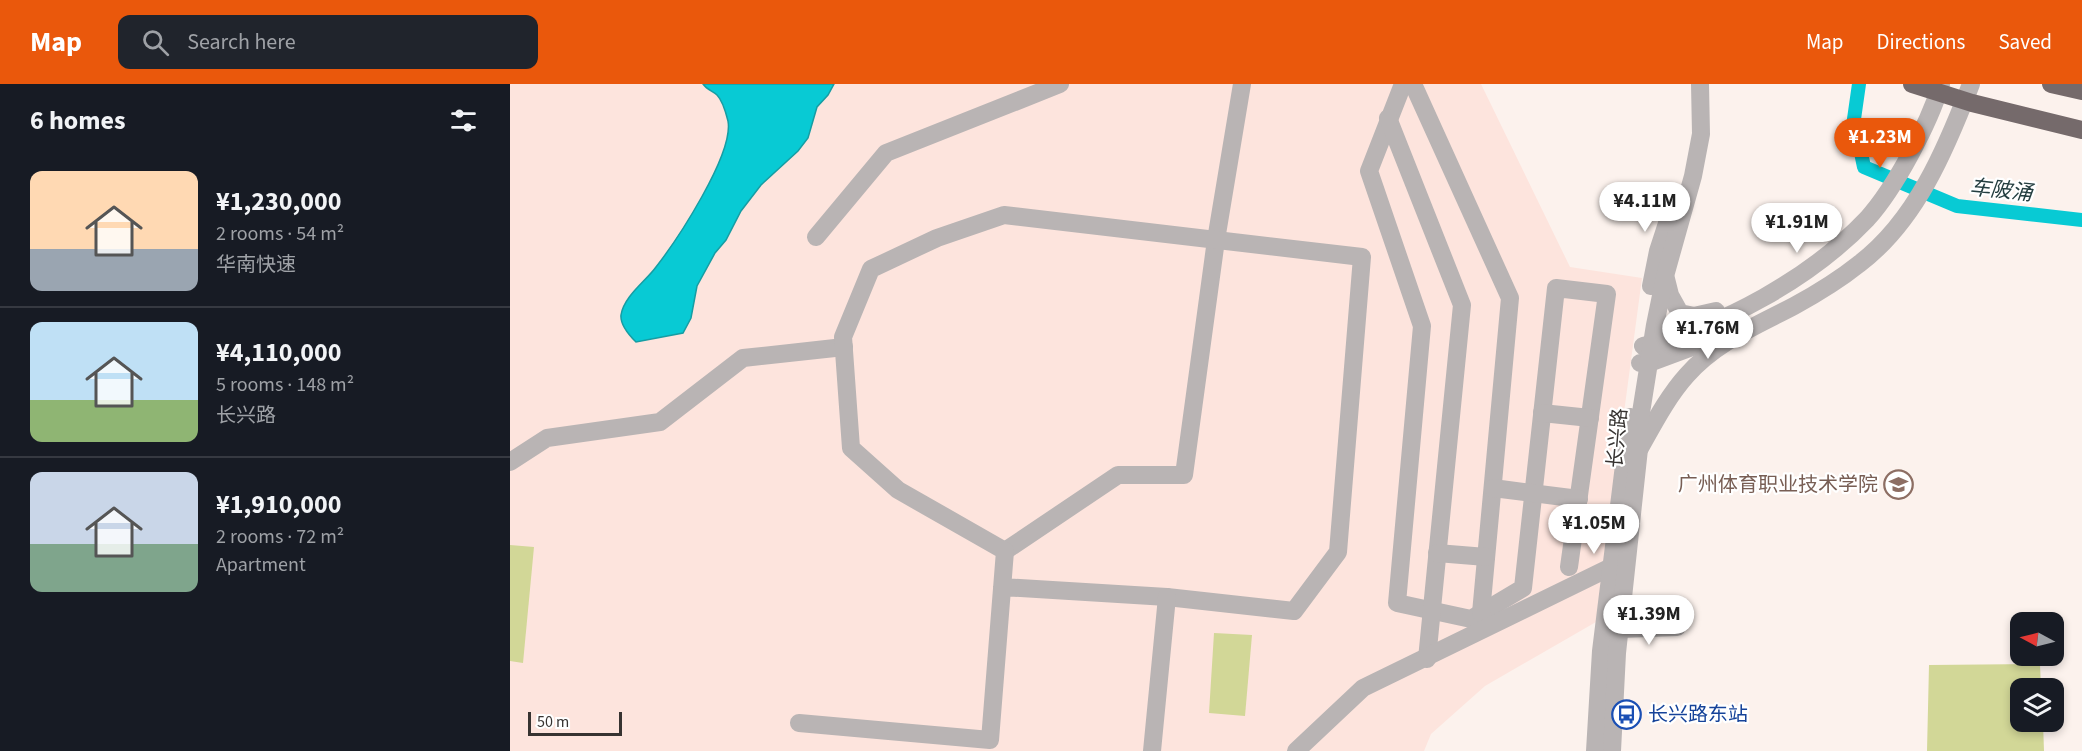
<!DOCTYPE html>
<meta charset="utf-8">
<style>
:root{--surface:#171b24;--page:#20242c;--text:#f1f3f6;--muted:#9ea1a6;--line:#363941;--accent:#ea580c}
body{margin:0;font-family:"Source Sans 3","Noto Sans SC",sans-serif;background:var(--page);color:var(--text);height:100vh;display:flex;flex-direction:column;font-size:22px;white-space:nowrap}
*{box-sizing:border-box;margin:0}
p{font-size:20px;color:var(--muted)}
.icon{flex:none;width:33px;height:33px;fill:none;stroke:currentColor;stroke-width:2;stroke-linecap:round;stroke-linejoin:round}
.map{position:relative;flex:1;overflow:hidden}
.sheet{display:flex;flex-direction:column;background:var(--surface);width:510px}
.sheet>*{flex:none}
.needle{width:39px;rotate:277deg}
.controls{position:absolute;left:1500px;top:528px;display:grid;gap:12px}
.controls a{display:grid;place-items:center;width:54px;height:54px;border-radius:12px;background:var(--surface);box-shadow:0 3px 9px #0003;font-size:30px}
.scale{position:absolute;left:18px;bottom:15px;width:94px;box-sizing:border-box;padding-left:6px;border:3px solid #373331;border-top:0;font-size:16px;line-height:21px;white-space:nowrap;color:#373331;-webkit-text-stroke:4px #fff;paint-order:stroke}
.price{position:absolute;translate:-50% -51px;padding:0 14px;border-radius:21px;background:#fff;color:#222;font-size:20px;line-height:39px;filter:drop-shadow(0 2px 3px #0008)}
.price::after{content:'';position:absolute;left:50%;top:36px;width:18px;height:14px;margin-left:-9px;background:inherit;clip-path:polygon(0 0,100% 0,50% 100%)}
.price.selected{background:var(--accent);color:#fff}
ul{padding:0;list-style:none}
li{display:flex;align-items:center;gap:18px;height:150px;padding:0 30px}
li+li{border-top:2px solid var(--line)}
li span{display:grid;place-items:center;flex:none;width:168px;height:120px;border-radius:12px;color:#555}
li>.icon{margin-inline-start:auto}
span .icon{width:72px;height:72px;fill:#fffc;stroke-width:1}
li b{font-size:26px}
h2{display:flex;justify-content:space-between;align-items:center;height:72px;padding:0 30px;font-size:26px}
header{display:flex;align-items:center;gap:36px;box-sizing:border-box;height:84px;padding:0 30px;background:var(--accent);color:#fff}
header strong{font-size:28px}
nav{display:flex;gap:33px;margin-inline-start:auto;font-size:21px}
.search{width:420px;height:54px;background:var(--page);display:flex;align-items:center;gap:15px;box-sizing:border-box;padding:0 21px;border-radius:12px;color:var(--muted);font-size:22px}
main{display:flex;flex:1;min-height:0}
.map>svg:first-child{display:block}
</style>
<header>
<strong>Map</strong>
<div class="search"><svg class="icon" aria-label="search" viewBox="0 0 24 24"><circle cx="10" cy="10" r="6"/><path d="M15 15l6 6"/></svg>Search here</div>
<nav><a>Map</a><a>Directions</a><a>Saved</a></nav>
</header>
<main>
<section class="sheet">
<h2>6 homes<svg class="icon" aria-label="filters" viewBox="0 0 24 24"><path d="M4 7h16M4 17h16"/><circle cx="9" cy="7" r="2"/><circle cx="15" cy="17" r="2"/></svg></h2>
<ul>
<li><span style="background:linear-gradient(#ffd9b3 65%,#9aa5b1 0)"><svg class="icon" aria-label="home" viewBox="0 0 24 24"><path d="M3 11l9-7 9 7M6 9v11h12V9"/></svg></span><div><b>¥1,230,000</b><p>2 rooms · 54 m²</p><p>华南快速</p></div></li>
<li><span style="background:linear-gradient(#bfe0f5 65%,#8fb573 0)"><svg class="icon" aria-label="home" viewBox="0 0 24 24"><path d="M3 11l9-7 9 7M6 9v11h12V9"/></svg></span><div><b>¥4,110,000</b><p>5 rooms · 148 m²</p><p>长兴路</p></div></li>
<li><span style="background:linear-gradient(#c9d6e8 60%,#7fa58c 0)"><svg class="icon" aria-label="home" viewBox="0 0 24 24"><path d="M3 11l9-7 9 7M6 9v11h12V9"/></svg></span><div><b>¥1,910,000</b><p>2 rooms · 72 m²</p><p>Apartment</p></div></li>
</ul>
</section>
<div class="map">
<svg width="1572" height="667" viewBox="0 0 1572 667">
<rect width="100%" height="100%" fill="#fcf2ed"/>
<path fill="#fde4dd" d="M0 0H971L1060 183 1132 194 1086 538 975 602 921 650 914 667H0Z"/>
<g fill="#d2d797">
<path d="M0 461 24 463 13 579 0 577Z"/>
<path d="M704 549 742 551 735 632 699 629Z"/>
<path d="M1530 580 1531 604H1510V638H1533L1534 667H1417L1419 581Z"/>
</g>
<path fill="#08cad4" stroke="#169da3" stroke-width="1.5" d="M193 0H324L318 11 307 23 298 54 288 67 251 101 231 127 216 156 205 169 187 202 181 234 173 249 126 258C119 251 110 241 111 231 114 212 136 197 146 183 167 156 224 70 218 37 216 29 213 17 207 11 203 7 197 6 193 0Z"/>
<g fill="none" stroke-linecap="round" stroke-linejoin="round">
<path stroke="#08cad4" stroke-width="14" d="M1349 0 1344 35 1354 83 1447 122 1572 136"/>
<g stroke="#b9b4b4" stroke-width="18">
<path d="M893 0 859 87 912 242 887 519 961 535 1013 504 1046 204 1097 210 1059 483"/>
<path d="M903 0 1000 214 971 529"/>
<path d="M878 34 952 221 917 575"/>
<path d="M306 153 376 69 550 0"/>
<path d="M1156 195 1160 211 1170 229 1184 232 1206 227"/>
<path d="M1141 202 1148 167 1161 127"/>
<path d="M1133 262C1212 243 1301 194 1357 135 1385 104 1419 40 1431 0"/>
<path d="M1130 279H1139L1217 250"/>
<path d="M1032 329 1080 334"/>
<path d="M1130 364C1144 339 1158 312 1177 291 1206 258 1246 242 1284 222 1306 210 1329 196 1349 180 1406 137 1436 65 1461 0"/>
<path d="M0 378 37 354 150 338 233 274 334 263"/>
<path d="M983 404 1069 415"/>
<path d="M495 467 608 391H674L706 156 732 0"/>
<path d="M927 469 976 473"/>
<path d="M1110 545 1167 543"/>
<path d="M289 639 480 656 495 467 388 406 341 364 333 253 361 185 427 154 494 131 852 173 828 468 784 527 657 513 492 503"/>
<path d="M642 667 657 513"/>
<path d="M786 667 853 604 1101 483H1110"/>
<path d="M1085 667 1091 567 1120 333"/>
<path d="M1102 667 1107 569 1129 365V341L1145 241 1155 192 1183 92 1191 50 1190 0"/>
</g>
<path stroke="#756a6b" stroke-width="18" d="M1541 0 1572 7"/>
<path stroke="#756a6b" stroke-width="18" d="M1402 0 1462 19 1572 46"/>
</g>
<defs>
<symbol id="university-ring" viewBox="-11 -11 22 22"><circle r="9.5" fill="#fff" stroke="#8d6e63" stroke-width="1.5"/><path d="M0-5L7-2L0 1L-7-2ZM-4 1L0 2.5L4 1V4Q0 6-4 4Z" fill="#8d6e63"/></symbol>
<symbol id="bus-ring" viewBox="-11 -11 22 22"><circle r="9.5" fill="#fff" stroke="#1a4fb4" stroke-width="1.5"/><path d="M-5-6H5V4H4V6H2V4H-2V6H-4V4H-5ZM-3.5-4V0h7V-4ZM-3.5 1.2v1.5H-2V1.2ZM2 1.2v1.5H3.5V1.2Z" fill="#1a4fb4"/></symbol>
</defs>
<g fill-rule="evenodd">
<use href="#university-ring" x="1372" y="384" width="33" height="33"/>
<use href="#bus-ring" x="1100" y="614" width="33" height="33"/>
</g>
<g text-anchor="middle" stroke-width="4.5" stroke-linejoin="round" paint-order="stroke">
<g font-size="20" fill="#373331" stroke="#fff">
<text transform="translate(1107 354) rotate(-85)" y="7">长兴路</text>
</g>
<g font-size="20" fill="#785e54" stroke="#fff" text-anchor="end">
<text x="1368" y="407">广州体育职业技术学院</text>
</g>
<g font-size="20" fill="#164399" stroke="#fff" text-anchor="start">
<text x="1138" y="637">长兴路东站</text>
</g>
<g font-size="21" font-style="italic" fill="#243e40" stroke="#fff">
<text transform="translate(1491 106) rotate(6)" y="7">车陂涌</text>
</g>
</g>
</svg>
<div class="controls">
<a><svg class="needle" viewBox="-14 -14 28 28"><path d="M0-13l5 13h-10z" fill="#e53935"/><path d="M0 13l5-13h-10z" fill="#9ea1a6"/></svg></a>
<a><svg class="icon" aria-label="layers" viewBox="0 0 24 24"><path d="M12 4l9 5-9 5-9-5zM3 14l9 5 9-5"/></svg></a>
</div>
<div class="scale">50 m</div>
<b class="price selected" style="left:1370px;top:85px">¥1.23M</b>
<b class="price" style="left:1135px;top:149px">¥4.11M</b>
<b class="price" style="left:1287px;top:170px">¥1.91M</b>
<b class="price" style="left:1198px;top:276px">¥1.76M</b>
<b class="price" style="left:1084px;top:471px">¥1.05M</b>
<b class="price" style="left:1139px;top:562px">¥1.39M</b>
</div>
</main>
